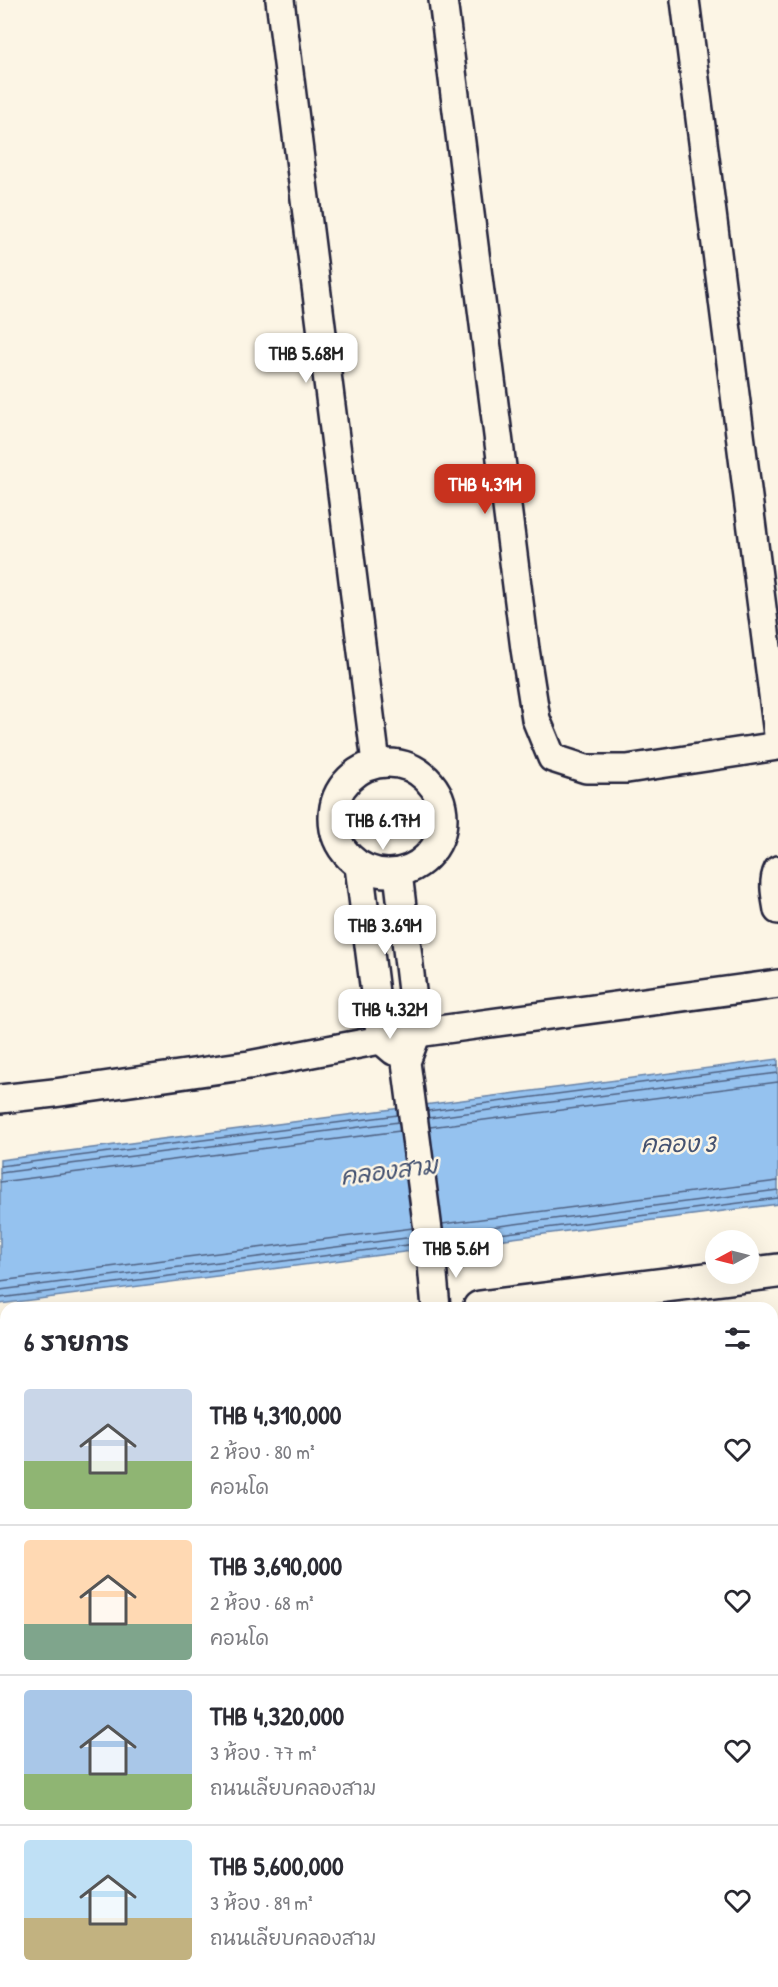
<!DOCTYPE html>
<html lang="th">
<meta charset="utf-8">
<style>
:root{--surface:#fff;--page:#f7f7f7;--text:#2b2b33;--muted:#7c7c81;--line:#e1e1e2;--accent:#c8321e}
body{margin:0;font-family:"Patrick Hand","Playpen Sans Thai",sans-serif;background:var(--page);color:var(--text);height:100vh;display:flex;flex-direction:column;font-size:22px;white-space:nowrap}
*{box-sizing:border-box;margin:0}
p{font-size:20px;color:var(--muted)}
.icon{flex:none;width:33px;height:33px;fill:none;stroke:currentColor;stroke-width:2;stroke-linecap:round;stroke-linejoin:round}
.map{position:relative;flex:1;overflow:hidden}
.panel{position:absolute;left:0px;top:1302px;width:778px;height:686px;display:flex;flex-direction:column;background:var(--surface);border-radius:18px 18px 0 0;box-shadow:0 6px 24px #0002}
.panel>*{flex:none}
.needle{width:39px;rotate:263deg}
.tools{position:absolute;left:705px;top:1230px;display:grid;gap:12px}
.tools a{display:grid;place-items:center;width:54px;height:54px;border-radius:50%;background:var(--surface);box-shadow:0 6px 24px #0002;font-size:30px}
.price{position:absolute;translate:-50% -51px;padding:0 14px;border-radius:12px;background:#fff;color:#222;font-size:20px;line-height:39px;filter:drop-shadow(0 2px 3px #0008)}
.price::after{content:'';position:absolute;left:50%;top:36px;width:18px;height:14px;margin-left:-9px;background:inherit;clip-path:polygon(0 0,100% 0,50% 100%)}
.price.current{background:var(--accent);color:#fff}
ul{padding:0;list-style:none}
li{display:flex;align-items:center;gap:18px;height:150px;padding:0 24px}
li+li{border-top:2px solid var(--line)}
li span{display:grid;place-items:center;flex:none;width:168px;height:120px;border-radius:6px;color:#555}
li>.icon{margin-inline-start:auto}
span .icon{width:72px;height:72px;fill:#fffc;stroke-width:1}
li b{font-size:26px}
h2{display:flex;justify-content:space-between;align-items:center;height:72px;padding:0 24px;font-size:26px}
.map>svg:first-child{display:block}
</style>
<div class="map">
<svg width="778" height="1987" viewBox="0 0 778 1987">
<defs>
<filter id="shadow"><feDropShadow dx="-5.5" dy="5.5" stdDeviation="0" flood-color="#0004"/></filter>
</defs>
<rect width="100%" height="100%" fill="#fcf5e5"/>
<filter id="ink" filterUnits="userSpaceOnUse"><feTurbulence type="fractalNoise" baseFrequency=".0167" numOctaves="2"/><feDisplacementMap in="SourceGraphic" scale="12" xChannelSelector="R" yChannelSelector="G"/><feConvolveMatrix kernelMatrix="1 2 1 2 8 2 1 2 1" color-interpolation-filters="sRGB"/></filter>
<g filter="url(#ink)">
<path fill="#95c2ef" stroke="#6782a7" stroke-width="1.5" d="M778 1059V1204L0 1304V1160Z"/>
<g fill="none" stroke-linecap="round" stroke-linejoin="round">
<g stroke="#506283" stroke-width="1.5">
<path d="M428 1111 778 1065"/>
<path d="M428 1118 778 1073"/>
<path d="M430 1127 778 1082"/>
<path d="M0 1166 398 1115"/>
<path d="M0 1173 399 1122"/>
<path d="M0 1182 400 1131"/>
<path d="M442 1224 778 1181"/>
<path d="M444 1233 778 1190"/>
<path d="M444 1241 778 1198"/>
<path d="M0 1281 413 1228"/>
<path d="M0 1290 414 1237"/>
<path d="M0 1298 415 1244"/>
</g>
</g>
<g fill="#f0b4b3" stroke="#22223b" stroke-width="1.5" filter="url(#shadow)">
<path d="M6 1552V1588L0 1589V1553Z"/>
<rect x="0" y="1628" width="6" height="51"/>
<path d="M6 1746V1797L0 1798V1747Z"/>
<path d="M21 1982H54L55 1987H21Z"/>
<path d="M145 1982H178L179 1987H146Z"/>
<path d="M215 1982H255L215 1987Z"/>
</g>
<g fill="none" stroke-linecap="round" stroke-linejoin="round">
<defs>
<g id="minor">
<path d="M280 0 376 763"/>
<path d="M443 0 525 649 536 719 552 758 586 769H627L778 746"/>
<path d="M685 0 778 734"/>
<circle cx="388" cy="818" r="55"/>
<path d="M359 866 381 1040 394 1051"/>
<path d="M778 870C772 882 776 897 778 910"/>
<path d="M398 873 417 1033 406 1062 431 1253 436 1308"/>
<path d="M0 1099 54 1093 249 1065 417 1033 778 984"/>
<path d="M0 1470 6 1484"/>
<path d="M772 1649 778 1648"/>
<path d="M90 1982V1987"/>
<path d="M299 1982 300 1987"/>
</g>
<g id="secondary">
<path d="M480 1308 778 1271"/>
<path d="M0 1368 6 1367"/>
</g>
</defs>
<use href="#minor" stroke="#22223b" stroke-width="32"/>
<use href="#secondary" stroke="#22223b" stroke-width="38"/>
<use href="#minor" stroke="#fcf5e5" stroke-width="27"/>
<use href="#secondary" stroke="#fcf5e5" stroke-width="33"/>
</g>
</g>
<g text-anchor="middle" stroke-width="5" stroke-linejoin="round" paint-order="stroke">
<g font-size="24" font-style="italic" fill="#445271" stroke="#fcf5e5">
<text x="678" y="1152">คลอง 3</text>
<text transform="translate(389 1171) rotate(-7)" y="8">คลองสาม</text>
</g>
</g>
</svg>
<div class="tools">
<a><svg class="needle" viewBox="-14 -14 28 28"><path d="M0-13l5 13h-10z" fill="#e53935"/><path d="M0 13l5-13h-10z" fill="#7c7c81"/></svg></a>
</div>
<b class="price" style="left:306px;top:384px">THB 5.68M</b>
<b class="price current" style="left:485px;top:515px">THB 4.31M</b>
<b class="price" style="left:383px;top:851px">THB 6.17M</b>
<b class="price" style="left:385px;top:956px">THB 3.69M</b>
<b class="price" style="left:390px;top:1040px">THB 4.32M</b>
<b class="price" style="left:456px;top:1279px">THB 5.6M</b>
<section class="panel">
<h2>6 รายการ<svg class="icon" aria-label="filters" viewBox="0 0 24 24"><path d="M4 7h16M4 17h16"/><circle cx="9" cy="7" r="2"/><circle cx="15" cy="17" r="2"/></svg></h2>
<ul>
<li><span style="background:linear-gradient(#c9d6e8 60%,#8fb573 0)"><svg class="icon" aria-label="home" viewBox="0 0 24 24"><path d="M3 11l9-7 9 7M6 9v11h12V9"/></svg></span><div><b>THB 4,310,000</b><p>2 ห้อง · 80 m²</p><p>คอนโด</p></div><svg class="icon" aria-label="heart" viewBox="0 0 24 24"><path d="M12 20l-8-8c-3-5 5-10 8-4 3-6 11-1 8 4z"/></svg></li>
<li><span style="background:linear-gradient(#ffd9b3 70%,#7fa58c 0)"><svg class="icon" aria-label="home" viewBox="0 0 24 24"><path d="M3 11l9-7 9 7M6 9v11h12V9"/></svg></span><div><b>THB 3,690,000</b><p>2 ห้อง · 68 m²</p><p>คอนโด</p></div><svg class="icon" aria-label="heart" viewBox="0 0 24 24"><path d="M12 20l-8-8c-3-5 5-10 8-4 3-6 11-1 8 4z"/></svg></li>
<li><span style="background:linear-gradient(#a9c7e8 70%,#8fb573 0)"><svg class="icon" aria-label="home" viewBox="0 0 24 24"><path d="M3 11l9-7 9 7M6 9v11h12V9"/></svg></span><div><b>THB 4,320,000</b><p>3 ห้อง · 77 m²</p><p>ถนนเลียบคลองสาม</p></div><svg class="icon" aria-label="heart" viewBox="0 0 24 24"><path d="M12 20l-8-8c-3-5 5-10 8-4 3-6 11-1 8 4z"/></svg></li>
<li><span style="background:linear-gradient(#bfe0f5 65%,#c2b280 0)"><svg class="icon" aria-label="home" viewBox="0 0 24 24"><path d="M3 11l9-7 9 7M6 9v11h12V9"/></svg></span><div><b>THB 5,600,000</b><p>3 ห้อง · 89 m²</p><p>ถนนเลียบคลองสาม</p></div><svg class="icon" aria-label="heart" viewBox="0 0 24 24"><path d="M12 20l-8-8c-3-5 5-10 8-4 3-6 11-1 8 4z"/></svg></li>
</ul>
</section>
</div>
